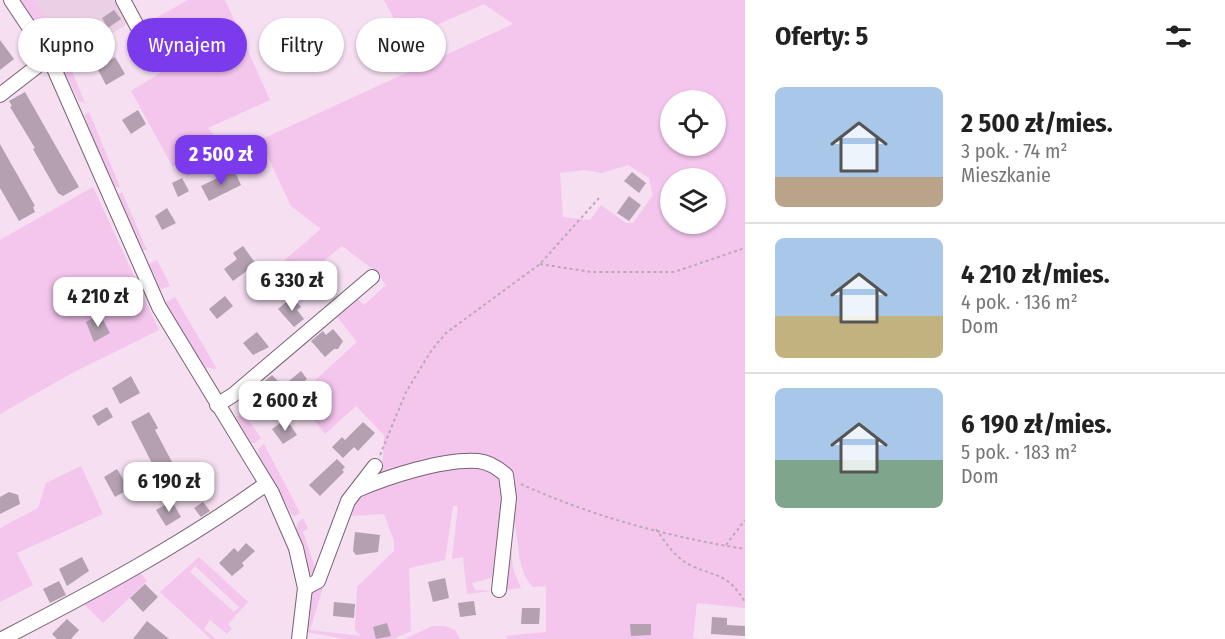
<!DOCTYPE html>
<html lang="pl">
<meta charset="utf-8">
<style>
:root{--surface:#fff;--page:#f6f6f6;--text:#222;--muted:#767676;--line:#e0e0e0;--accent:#7c3aed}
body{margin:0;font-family:"Fira Sans Condensed",sans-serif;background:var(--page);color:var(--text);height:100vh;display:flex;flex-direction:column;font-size:22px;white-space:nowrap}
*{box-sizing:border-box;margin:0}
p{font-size:20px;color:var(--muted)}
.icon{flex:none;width:33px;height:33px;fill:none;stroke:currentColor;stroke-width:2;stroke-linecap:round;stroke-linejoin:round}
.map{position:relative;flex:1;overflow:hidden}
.drawer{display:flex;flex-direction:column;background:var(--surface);width:480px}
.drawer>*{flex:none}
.banner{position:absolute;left:18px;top:18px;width:570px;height:54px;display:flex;gap:12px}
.fabs{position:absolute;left:660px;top:90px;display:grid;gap:12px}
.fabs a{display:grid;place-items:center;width:66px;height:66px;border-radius:50%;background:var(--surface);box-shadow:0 2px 4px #0004;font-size:30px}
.price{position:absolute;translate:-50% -51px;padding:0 14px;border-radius:12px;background:#fff;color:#222;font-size:20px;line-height:39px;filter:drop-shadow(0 2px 3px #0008)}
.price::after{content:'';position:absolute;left:50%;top:36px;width:18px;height:14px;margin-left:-9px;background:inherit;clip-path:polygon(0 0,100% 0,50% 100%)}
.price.selected{background:var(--accent);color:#fff}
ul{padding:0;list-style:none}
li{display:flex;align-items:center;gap:18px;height:150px;padding:0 30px}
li+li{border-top:2px solid var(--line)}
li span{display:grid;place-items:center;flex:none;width:168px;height:120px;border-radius:9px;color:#555}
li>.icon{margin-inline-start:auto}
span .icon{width:72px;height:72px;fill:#fffc;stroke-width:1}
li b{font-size:26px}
h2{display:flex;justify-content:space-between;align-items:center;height:72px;padding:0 30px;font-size:26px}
.chip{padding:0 21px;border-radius:27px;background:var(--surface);box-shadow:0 2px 4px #0004;font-size:21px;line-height:54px}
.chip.selected{background:var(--accent);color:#fff}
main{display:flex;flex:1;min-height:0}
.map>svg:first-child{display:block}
</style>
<main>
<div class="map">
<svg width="745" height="639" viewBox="0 0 745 639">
<rect width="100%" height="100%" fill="#f5dff1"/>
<path fill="#eacfe5" d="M34 0H114L128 23 68 62 64 52 45 25Z"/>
<g fill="#f4c5ed" fill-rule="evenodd">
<path d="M21 0H34L48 23 46 26 58 40 48 45Z"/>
<path d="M188 0H225L270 100 208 128 230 155 188 176 181 163 173 167 131 91 160 73 133 31Z"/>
<path d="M384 0H745V608L697 603 693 638 699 639H507L506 636 546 632V586L533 587C511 564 524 529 506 506L495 577 472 583 475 590 491 591 467 594 463 557 452 559 458 506H453L445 560 409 568 411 631 393 639H344L307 632C308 614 306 589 325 581L310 630 361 636 355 630 357 587 394 551V541L384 514 350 516 328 572 350 508 383 459 384 435 356 406 325 434 296 398 357 342 335 314 356 297 364 305 386 285 374 270 342 246 283 295 260 281 321 229 291 206 260 140 513 24 484 4 405 39ZM670 100H716V146H670ZM628 165 649 178 653 195 633 223H626L601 205 590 220 563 217 560 173 584 170 602 173ZM670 178H716V224H670Z"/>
<path d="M62 48 64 52 85 103 79 101 56 55Z"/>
<path d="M89 112 120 187H113L84 115Z"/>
<path d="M93 187 159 330 72 373 0 414V240Z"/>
<path d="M122 192 146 248 148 250H140L118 199V195Z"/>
<path d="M157 260 170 286 158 290 148 268 149 264Z"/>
<path d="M175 297 217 369 202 367 164 303Z"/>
<path d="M242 411 261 438 255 443H252L236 418Z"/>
<path d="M264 444 300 513 295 516 292 515 259 455 258 449Z"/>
<path d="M81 466 103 514 17 553 33 585 0 602V528L38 508 46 483Z"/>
<path d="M345 492 346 495 316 572 308 576 296 529 298 522 303 518 308 528 303 532 315 567Z"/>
<path d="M510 539 513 569 521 588 503 590 508 568Z"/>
<path d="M199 557 248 602 228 624 232 629 227 634 210 620 204 629 216 639H211L160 592ZM195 566 239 607 234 612 190 572Z"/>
<path d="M138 571 147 581 103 623 81 601Z"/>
<path d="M433 626H445L455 630 460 639H404Z"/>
</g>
<g fill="#b4a0b1">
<path d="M114 10 121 19 108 28 102 18Z"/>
<path d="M0 40 14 59 0 70Z"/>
<path d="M115 57 125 74 106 85 97 68Z"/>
<path d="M25 92 79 187 63 196 58 193 33 149 35 148 10 107 12 106 9 101Z"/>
<path d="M138 110 146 124 131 134 122 120Z"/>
<path d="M0 144 35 206 33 207 35 212 19 221 0 188Z"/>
<path d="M234 170 241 185 209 201 201 186Z"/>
<path d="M632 172 646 183 639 193 624 181Z"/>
<path d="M182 178 189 191 178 197 172 183Z"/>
<path d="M629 196 641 205 629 221 617 213Z"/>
<path d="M167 208 176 223 162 230 155 216Z"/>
<path d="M243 246 256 264 233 281 224 269 237 259 233 253Z"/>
<path d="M225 296 233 306 217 319 209 309Z"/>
<path d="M292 297 301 307 297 310 304 319 294 327 278 309Z"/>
<path d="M100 314 110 333 94 342 86 322Z"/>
<path d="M333 329 343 341 338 349H334L325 357 311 341 323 331 326 335Z"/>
<path d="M257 332 269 347 253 355 243 343Z"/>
<path d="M301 371 307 379 295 389 289 381Z"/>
<path d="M272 375 283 386 270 398 259 386Z"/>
<path d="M131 376 140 393 120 404 112 388Z"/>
<path d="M107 407 113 417 98 426 92 416Z"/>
<path d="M149 412 158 428 155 430 172 462 158 475 131 422Z"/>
<path d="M286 419 297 435 283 444 272 429Z"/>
<path d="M363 422 375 433 358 451 354 447 343 458 332 447 342 437 345 440Z"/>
<path d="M337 459 345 467 342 470 344 472 320 496 309 485Z"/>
<path d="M117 469 129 489 115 497 104 477Z"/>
<path d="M9 492 18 495 20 504 0 514V497Z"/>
<path d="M172 501 181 517 166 526 156 510Z"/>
<path d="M203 502 210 511 201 517 194 508Z"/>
<path d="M355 532 380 535 378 552 356 555 353 551Z"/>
<path d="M246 543 255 551 242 563 244 566 232 576 219 563 234 548 238 552Z"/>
<path d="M82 557 89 571 67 586 59 569Z"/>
<path d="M445 578 449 598 433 602 428 582Z"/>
<path d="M59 581 66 595 50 603 43 589Z"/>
<path d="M145 584 158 597 143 612 130 598Z"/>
<path d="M474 601 476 615 460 617 458 603Z"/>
<path d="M334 602 355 604 354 618 333 616Z"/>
<path d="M522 608H540L539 624H521Z"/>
<path d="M712 617 727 618V625L745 626V636L711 634Z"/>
<path d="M67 619 79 630 71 639H57L52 634Z"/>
<path d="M147 621 169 639H133Z"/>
<path d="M387 623 391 636 376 639 373 627Z"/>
<path d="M630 624H651V635L631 636Z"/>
</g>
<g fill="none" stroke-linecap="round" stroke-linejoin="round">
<defs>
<g id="minor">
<path d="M11 0 49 57 159 307 272 493 296 548 305 588 299 639"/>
<path d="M123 0 143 37"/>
<path d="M0 95 49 57"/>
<path d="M217 405 233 395 372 277"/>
<path d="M357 490C387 477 445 458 478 461 489 462 498 468 506 475L509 498 499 590"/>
<path d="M305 588 318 581 348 501 375 466"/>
<path d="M2 639C93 592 183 544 266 484"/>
</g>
</defs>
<use href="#minor" stroke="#756272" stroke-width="16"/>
<g stroke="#bba9b8" stroke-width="2" stroke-dasharray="3 3" stroke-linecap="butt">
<path d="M540 264 591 272H674L745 248"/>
<path d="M380 455 406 392 431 351 446 333 540 264 599 198"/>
<path d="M521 484C591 516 669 537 745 549"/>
<path d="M656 529C666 543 675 558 692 566 719 578 727 573 745 602"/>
<path d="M726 545 745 520"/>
</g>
<use href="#minor" stroke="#fff" stroke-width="14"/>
</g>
</svg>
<div class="fabs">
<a><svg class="icon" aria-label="locate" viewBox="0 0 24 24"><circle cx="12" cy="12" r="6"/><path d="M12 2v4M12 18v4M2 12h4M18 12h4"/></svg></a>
<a><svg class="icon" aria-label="layers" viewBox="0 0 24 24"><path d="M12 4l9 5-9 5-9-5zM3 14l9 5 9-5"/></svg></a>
</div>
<b class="price selected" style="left:221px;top:186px">2 500 zł</b>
<b class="price" style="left:292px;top:312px">6 330 zł</b>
<b class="price" style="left:98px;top:328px">4 210 zł</b>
<b class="price" style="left:285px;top:432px">2 600 zł</b>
<b class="price" style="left:169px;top:513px">6 190 zł</b>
<div class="banner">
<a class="chip">Kupno</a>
<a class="chip selected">Wynajem</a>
<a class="chip">Filtry</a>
<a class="chip">Nowe</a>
</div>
</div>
<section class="drawer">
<h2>Oferty: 5<svg class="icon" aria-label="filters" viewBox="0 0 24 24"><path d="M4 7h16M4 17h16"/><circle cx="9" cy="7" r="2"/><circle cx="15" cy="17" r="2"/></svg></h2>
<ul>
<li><span style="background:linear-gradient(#a9c7e8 75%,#b9a48a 0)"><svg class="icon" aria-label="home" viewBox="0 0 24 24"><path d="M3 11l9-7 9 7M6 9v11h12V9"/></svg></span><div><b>2 500 zł/mies.</b><p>3 pok. · 74 m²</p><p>Mieszkanie</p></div></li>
<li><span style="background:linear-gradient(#a9c7e8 65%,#c2b280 0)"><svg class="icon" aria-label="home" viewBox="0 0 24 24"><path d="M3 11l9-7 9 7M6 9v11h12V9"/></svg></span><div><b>4 210 zł/mies.</b><p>4 pok. · 136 m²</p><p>Dom</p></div></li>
<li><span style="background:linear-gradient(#a9c7e8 60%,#7fa58c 0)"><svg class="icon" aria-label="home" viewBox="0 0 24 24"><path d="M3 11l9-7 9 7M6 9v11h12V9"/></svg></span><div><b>6 190 zł/mies.</b><p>5 pok. · 183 m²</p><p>Dom</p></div></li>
</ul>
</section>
</main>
